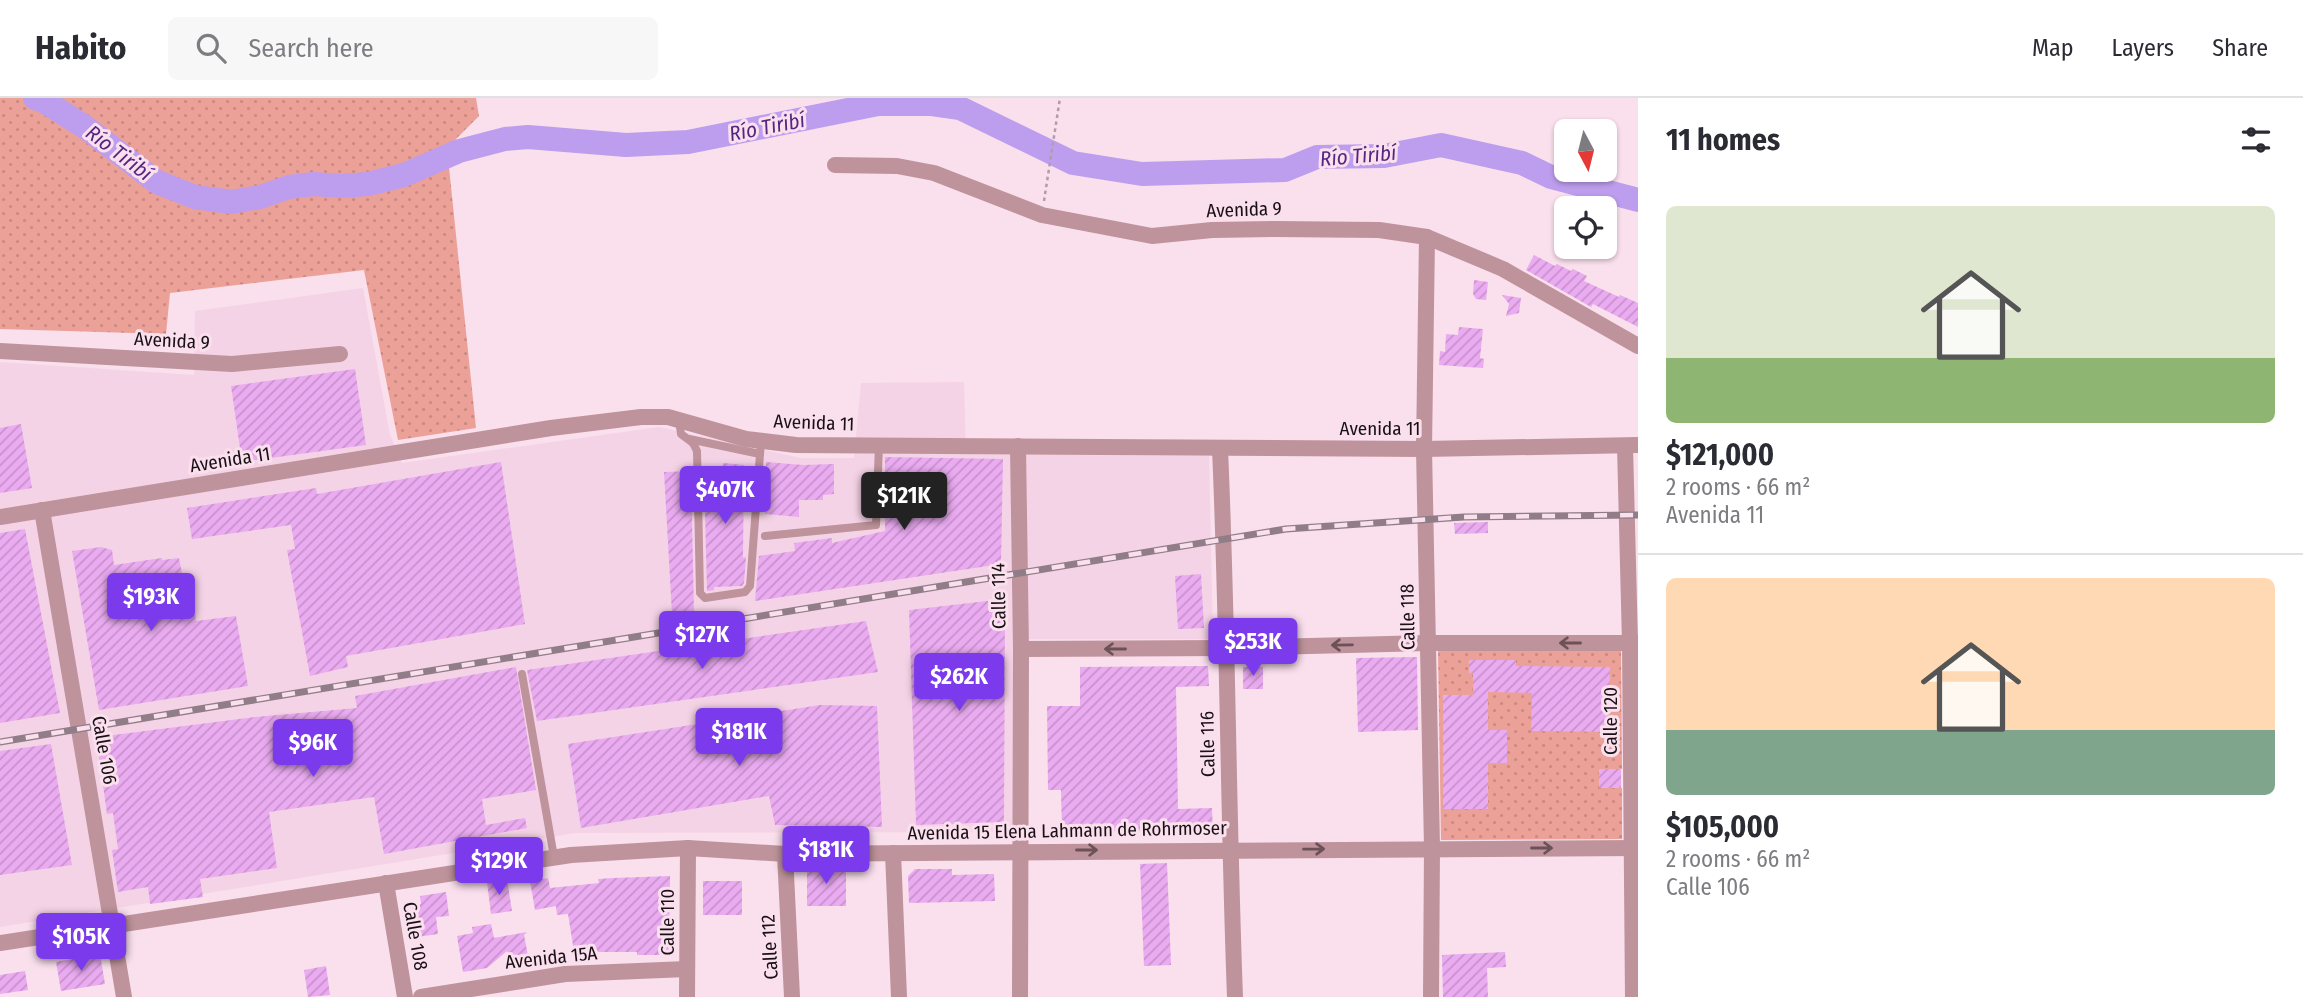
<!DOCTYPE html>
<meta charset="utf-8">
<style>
:root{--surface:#fff;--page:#f7f7f7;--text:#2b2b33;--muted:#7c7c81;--line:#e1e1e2;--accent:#7c3aed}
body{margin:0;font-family:"Fira Sans Condensed",sans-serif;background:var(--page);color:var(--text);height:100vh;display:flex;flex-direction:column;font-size:26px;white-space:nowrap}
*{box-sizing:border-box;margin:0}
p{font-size:23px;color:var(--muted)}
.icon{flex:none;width:38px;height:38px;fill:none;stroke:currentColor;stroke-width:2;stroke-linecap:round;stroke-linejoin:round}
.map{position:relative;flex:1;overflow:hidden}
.drawer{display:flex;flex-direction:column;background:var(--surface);width:665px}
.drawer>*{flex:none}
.needle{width:46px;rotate:173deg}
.buttons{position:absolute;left:1554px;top:21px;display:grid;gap:14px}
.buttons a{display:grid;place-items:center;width:63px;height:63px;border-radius:10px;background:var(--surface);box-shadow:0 2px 5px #0004;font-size:35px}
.price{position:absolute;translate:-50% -60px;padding:0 16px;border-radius:7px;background:var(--accent);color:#fff;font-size:23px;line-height:46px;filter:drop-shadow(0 2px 4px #0008)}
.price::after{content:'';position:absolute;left:50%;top:42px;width:21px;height:16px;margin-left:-10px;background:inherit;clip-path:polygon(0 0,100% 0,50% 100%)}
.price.on{background:#222;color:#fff}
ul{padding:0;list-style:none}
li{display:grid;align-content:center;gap:14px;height:371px;padding:0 28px}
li+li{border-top:2px solid var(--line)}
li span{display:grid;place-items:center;height:217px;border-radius:10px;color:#555}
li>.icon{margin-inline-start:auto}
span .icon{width:126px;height:126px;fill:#fffc;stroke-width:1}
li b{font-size:30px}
h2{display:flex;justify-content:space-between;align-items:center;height:84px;padding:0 28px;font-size:30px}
header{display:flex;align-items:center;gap:42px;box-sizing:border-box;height:98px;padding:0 35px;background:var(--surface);border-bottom:2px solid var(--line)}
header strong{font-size:33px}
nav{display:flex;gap:38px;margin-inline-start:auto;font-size:24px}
.search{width:490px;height:63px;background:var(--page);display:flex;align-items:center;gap:18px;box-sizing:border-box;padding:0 24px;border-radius:10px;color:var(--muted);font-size:26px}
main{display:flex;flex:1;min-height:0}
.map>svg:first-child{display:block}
</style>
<header>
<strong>Habito</strong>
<div class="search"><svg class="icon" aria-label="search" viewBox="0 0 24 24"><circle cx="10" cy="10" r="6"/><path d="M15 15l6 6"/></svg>Search here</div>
<nav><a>Map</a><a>Layers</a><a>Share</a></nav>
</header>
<main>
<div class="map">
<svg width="1638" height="899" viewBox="0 0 1638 899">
<defs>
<pattern id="grass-dots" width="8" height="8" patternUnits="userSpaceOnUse" patternTransform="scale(1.75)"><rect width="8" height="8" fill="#eca198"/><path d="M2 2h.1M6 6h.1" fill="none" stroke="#ca8a82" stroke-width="1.8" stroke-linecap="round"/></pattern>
<pattern id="building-hatch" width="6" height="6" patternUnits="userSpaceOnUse" patternTransform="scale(1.75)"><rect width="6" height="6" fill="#eaabf1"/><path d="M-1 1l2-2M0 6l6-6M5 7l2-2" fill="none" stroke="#c892ce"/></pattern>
</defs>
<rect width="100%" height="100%" fill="#fadfed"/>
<path fill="#f5d3e6" d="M363 190 390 337 402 365 659 329 801 360H854L861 285 964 284 966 356 1209 358 1213 541H1014L1020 734 575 735 0 829V264L194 277 195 213Z"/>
<g fill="url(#grass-dots)" fill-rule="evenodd">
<path d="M0 0H476L479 18 447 50 476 330 398 342 364 172 170 195 166 236 0 231Z"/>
<path d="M1621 551 1622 671 1599 672V690H1622V741L1441 742 1438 552ZM1443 597H1488V632H1507V665H1488V711H1443Z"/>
</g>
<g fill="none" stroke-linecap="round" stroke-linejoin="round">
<path stroke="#bd9ded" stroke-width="24" d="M35 0 44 3 85 29 157 84 195 99 231 104 260 99 289 89 314 86 340 88 368 86 404 77 459 53 505 41 528 39 626 47 688 44 878 6H932L960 10 1073 65 1142 76 1285 72 1317 59 1384 58 1441 47 1522 65 1551 79 1638 102"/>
</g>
<g fill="url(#building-hatch)">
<path d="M1534 157 1555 168 1557 166 1571 173 1573 171 1587 178 1584 183 1619 199 1620 197 1638 205V229L1593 206 1591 209 1526 172Z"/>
<path d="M1474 182 1488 184 1486 202 1476 201 1473 196Z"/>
<path d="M1502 197 1521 200 1519 215 1506 218 1509 206Z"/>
<path d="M1459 229 1483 231 1480 260 1484 261 1483 270 1439 267 1440 253 1445 254 1446 236 1458 237Z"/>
<path d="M355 271 366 347 242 364 231 288Z"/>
<path d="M21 326 32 390 0 395V330Z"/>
<path d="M885 359 1003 361 1001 466 755 503 759 458 795 453 794 445 832 440V445L885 433Z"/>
<path d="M501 364 525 526 346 558 348 569 310 578 287 452 295 451 291 427 192 441 187 410 316 390 317 396Z"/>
<path d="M766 364 803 367 834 366V396L823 397V402H799V419L765 416Z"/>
<path d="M723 365 744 367 743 460 746 459 744 485 742 488 714 489V492L707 493 704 372 722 371Z"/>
<path d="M691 373 694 514 672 516 664 374Z"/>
<path d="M1488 424V435L1455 436 1454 425Z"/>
<path d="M25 431 60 615 0 625V435Z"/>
<path d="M101 449 112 452 114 467 162 460V462L179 460 188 505H194L196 523 236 518 248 588 99 612 72 453Z"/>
<path d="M1201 476 1204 530 1178 531 1175 478Z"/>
<path d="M996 502 1005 516 1004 724 916 727 909 512Z"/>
<path d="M866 523 878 574 537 623 527 572Z"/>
<path d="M1417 559 1418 632 1358 634 1356 560Z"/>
<path d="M1469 562H1516V568L1610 569 1609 634 1531 633 1532 595 1488 594V632H1507V665H1488V711H1443V597H1473V575H1469Z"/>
<path d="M1208 568 1209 588 1176 589 1178 711 1212 710 1213 738 1180 739V732L1062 734 1061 692H1048L1047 608H1080V569Z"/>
<path d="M516 569 536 692 482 701 486 727 525 720 527 730 384 756 374 699 269 714 277 770 200 781 203 799 150 806 148 789 118 794 112 752 118 751 113 715 107 716 98 651 107 650 106 638 255 619 357 610 355 598Z"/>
<rect x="1243" y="569" width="20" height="22"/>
<path d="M820 607 877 608 882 729 775 727 769 698 581 730 568 646Z"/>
<path d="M51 646 72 767 0 777V653Z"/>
<rect x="1599" y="671" width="22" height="19"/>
<path d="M1167 765 1171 867 1144 868 1140 766Z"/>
<rect x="807" y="767" width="39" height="41"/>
<path d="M915 771H952V777L994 776 995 803 909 805 908 778Z"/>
<path d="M670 778 669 857H637V854H595V857L575 860 568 816 557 817 556 808 535 812 530 783 548 780 550 790 599 785 598 781 614 780Z"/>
<path d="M507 781 512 813 491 816 487 784Z"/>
<rect x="703" y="783" width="39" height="34"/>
<path d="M446 794 449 818 436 819 438 836 417 839 412 808 421 806 420 798Z"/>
<path d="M491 826 494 840 527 834 524 837 529 863 509 867 507 853 487 870 463 874 457 838 473 835 472 829Z"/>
<path d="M1505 854 1506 869 1487 870 1488 899H1443L1442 857Z"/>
<path d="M100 856 105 886 61 893 56 864Z"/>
<path d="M326 868 330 897 308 899 304 872Z"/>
<path d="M25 873 28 892 0 896V877Z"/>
</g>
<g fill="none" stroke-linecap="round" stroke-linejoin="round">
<path stroke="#b19ca7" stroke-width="2.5" stroke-dasharray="3.5 3.5" stroke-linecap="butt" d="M1044 103 1060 0"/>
<g stroke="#be939b" stroke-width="8">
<path d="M679 322 681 336 693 345 697 353 700 495 705 500 745 494 750 488 761 343"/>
<path d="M689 341 760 356"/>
<path d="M765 438 876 427 879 347"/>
<path d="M522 576 554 759"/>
</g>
<g stroke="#be939b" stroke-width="16">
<path d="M835 67 897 68 934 75 1042 117 1152 138 1212 132 1275 131 1379 132 1427 139 1503 171 1638 248"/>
<path d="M1427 139 1424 351 1432 749 1431 899"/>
<path d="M0 253 232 266 340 256"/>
<path d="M1018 348 1021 551 1020 899"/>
<path d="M1625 348 1630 545 1633 899"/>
<path d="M1220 351C1228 533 1228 716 1235 899"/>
<path d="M42 412 124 899"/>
<path d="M0 419 551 330 641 319H668L746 341 796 347 1424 351 1638 347"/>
<path d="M1021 551 1226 550 1428 545H1638"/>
<path d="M893 755 899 899"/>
<path d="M785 756 792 899"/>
<path d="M386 785 405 899"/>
<path d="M0 845 571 757 688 750 785 756 1638 750"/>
<path d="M421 899 565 876 687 871"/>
<path d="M687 899 688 750"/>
</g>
<defs>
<path id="rail" d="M0 644 1286 431 1464 419 1638 417"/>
</defs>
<use href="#rail" stroke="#907d87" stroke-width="7"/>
<use href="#rail" stroke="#fadfed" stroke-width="4.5" stroke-dasharray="13" stroke-linecap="butt"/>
</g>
<defs><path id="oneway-shaft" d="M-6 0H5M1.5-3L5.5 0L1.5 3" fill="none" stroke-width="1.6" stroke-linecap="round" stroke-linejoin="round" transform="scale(1.75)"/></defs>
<g stroke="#6c5258">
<use href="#oneway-shaft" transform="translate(1570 545) rotate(180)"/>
<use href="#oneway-shaft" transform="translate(1342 547) rotate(179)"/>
<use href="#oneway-shaft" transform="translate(1115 551) rotate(180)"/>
<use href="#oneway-shaft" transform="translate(1542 750)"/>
<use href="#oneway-shaft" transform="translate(1314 751) rotate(-1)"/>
<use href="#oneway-shaft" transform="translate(1087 752)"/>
</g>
<g text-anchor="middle" stroke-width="6" stroke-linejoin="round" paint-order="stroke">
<g font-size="19" fill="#191015" stroke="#fadfed">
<text transform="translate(1244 111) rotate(-2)" y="7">Avenida 9</text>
<text transform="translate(172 242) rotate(3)" y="7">Avenida 9</text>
<text transform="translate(814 324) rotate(2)" y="7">Avenida 11</text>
<text x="1380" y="337">Avenida 11</text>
<text transform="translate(230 361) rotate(-9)" y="7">Avenida 11</text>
<text transform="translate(998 498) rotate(-91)" y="7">Calle 114</text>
<text transform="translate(1407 519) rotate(-91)" y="7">Calle 118</text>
<text transform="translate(1610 623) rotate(-90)" y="7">Calle 120</text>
<text transform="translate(1207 646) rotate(-91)" y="7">Calle 116</text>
<text transform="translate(105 652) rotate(80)" y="7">Calle 106</text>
<text transform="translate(1067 732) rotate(-1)" y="7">Avenida 15 Elena Lahmann de Rohrmoser</text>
<text transform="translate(667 824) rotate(-90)" y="7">Calle 110</text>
<text transform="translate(416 838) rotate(80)" y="7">Calle 108</text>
<text transform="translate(769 849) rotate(-93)" y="7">Calle 112</text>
<text transform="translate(551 859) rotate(-6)" y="7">Avenida 15A</text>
</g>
<g font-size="21" font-style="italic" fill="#532682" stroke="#fadfed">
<text transform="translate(767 29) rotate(-11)" y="7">Río Tiribí</text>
<text transform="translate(119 55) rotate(37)" y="7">Río Tiribí</text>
<text transform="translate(1358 58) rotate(-5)" y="7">Río Tiribí</text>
</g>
</g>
</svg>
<div class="buttons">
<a><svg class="needle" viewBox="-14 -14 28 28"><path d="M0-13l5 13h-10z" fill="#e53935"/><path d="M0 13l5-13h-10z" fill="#7c7c81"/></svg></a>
<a><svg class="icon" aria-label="locate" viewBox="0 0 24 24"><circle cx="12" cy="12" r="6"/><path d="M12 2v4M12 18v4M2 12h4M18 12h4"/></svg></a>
</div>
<b class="price" style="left:725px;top:428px">$407K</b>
<b class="price on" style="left:904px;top:434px">$121K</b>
<b class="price" style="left:151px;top:535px">$193K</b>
<b class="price" style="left:702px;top:573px">$127K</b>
<b class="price" style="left:1253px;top:580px">$253K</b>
<b class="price" style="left:959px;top:615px">$262K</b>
<b class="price" style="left:739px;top:670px">$181K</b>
<b class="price" style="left:313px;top:681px">$96K</b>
<b class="price" style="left:826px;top:788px">$181K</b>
<b class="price" style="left:499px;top:799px">$129K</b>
<b class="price" style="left:81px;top:875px">$105K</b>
</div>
<section class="drawer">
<h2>11 homes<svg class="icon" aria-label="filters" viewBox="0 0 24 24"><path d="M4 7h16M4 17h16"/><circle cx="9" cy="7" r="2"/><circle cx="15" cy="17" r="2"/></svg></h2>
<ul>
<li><span style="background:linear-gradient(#dfe7d0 70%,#8fb573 0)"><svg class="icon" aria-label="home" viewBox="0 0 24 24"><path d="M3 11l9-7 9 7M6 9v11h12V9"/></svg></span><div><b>$121,000</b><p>2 rooms · 66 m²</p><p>Avenida 11</p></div></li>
<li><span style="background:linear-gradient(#ffd9b3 70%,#7fa58c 0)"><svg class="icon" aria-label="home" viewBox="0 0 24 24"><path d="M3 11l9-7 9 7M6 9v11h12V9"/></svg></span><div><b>$105,000</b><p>2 rooms · 66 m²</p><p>Calle 106</p></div></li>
</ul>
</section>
</main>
